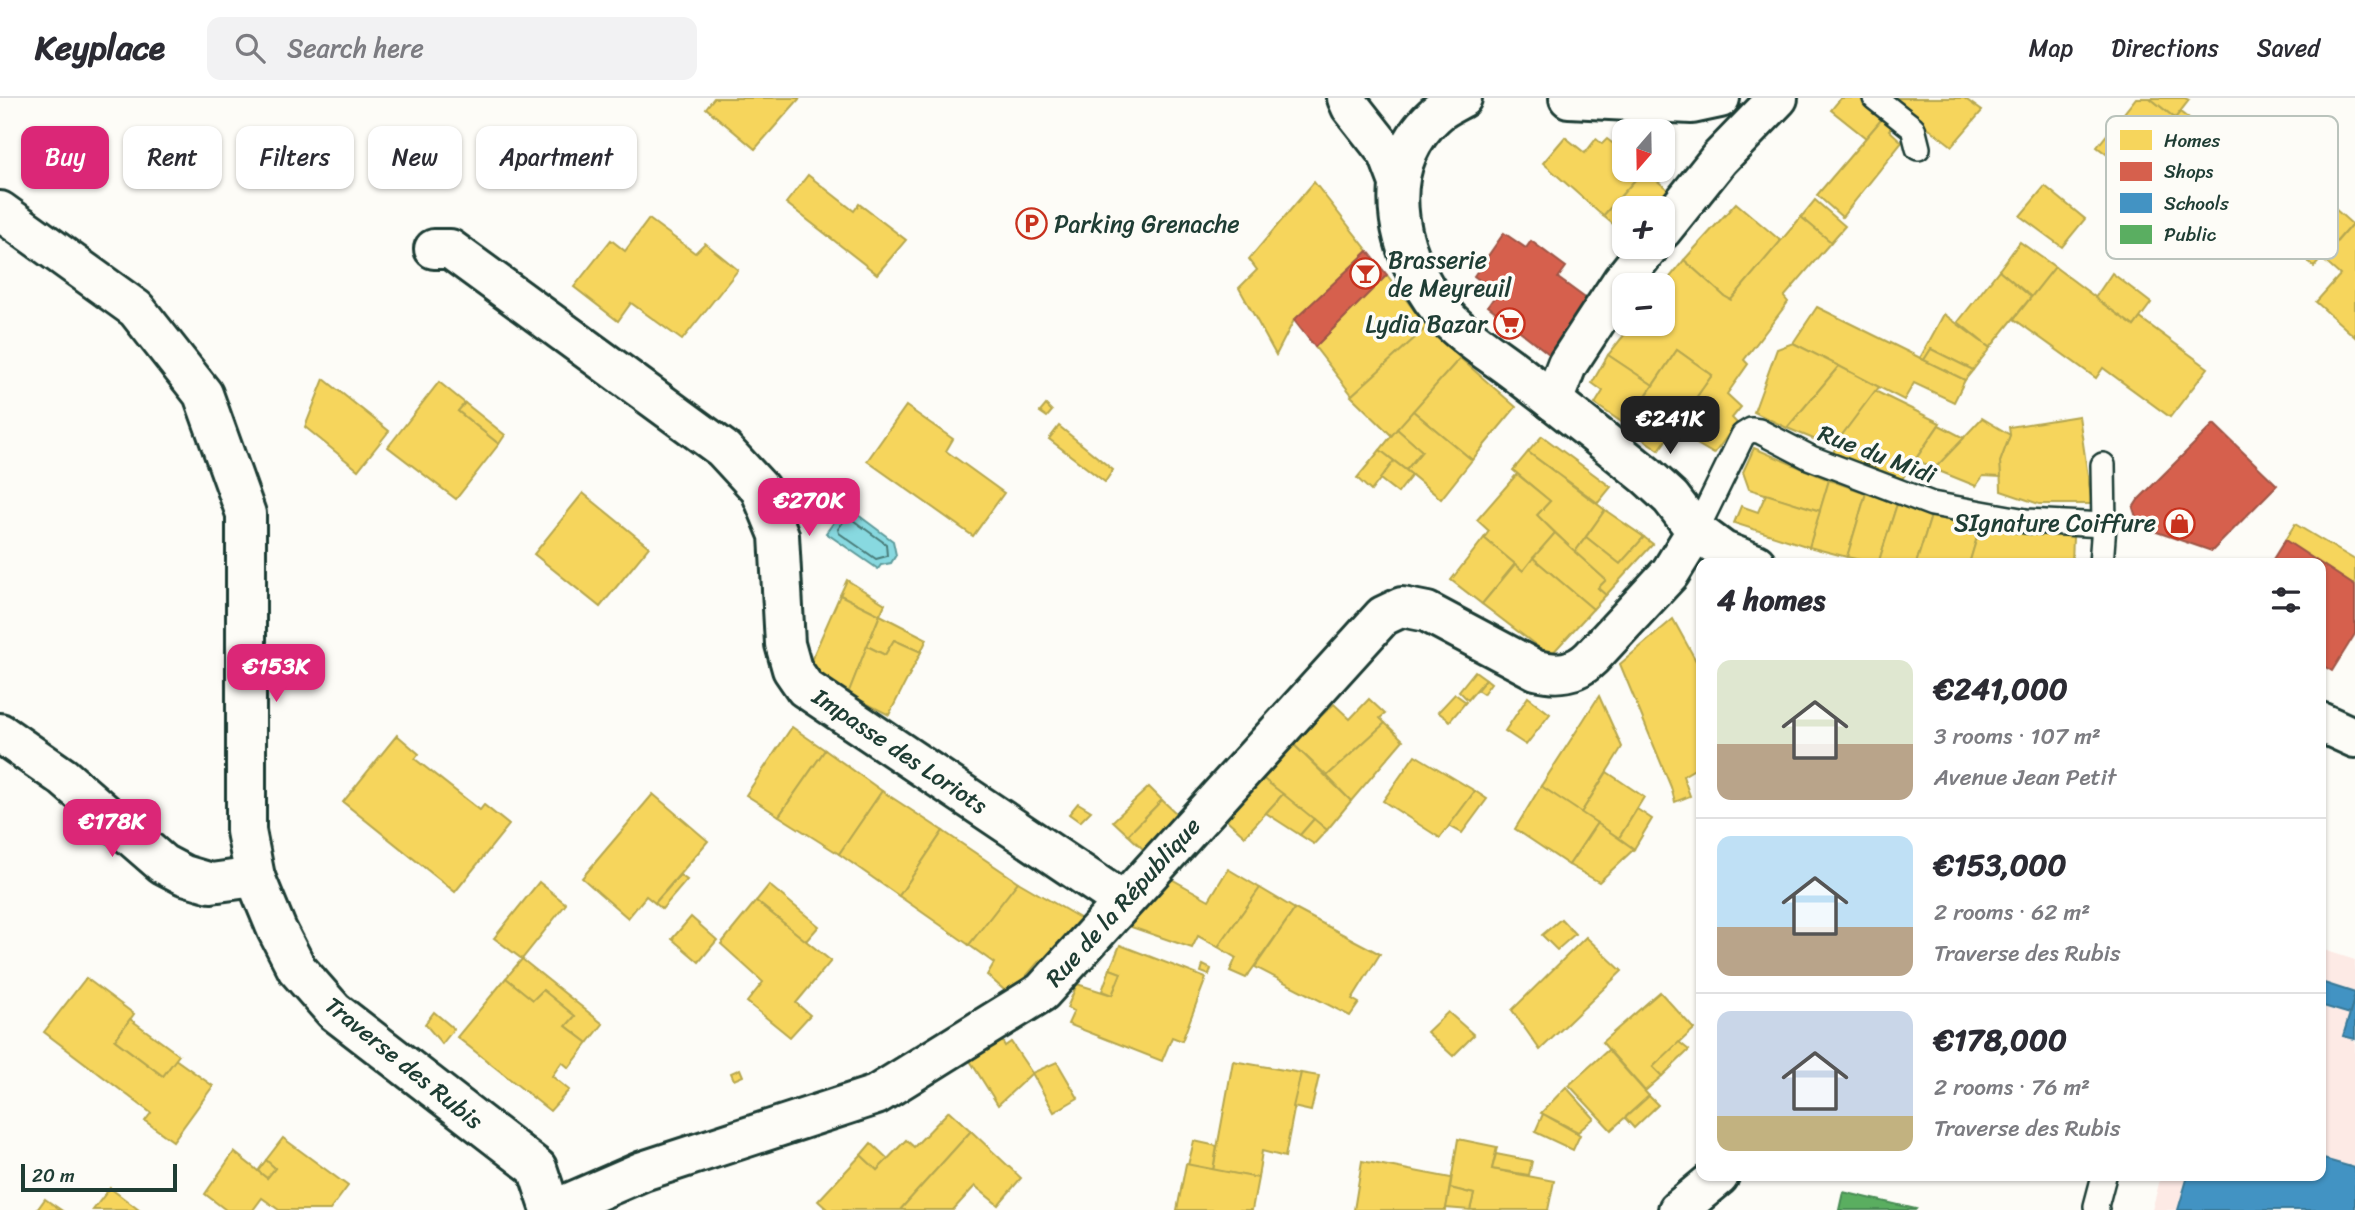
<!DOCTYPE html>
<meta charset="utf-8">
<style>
:root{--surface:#fff;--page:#f2f2f3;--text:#2b2b33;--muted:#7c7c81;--line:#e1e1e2;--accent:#db2777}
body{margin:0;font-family:Sriracha,sans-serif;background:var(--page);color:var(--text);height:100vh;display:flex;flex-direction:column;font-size:26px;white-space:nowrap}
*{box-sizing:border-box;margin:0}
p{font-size:23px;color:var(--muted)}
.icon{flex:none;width:38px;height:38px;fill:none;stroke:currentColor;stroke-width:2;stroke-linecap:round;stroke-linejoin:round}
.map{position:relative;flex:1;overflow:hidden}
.drawer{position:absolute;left:1696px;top:460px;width:630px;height:623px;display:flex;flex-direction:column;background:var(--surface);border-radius:14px;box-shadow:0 2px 5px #0004}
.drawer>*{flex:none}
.banner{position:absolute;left:21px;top:28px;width:665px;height:63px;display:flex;gap:14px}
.needle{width:46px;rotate:200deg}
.tools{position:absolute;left:1612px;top:21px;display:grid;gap:14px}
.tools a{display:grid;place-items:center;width:63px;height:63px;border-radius:14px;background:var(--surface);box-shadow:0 2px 5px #0004;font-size:35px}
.scale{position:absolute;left:21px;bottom:18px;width:156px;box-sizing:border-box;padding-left:7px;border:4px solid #1f3d34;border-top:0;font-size:19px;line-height:24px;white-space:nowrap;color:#1f3d34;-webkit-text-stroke:5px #fdfcf7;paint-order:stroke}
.price{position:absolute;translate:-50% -60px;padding:0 16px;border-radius:14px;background:var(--accent);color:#fff;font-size:23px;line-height:46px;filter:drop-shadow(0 2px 4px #0008)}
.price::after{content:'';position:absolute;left:50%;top:42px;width:21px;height:16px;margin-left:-10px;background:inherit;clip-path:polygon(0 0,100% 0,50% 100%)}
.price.active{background:#222;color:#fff}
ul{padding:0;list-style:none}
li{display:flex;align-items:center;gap:21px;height:175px;padding:0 21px}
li+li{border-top:2px solid var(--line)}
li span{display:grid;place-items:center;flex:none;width:196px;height:140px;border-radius:14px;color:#555}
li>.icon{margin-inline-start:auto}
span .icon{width:84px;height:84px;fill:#fffc;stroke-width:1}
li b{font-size:30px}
h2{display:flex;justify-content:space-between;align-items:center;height:84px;padding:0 21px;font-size:30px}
.pill{padding:0 24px;border-radius:14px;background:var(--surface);box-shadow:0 2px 5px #0004;font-size:24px;line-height:63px}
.pill.active{background:var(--accent);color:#fff}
header{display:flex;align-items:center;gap:42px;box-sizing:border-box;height:98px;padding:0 35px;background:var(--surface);border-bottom:2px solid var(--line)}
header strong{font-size:33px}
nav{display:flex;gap:38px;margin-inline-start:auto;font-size:24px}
.search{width:490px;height:63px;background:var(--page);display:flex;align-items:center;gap:18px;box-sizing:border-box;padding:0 24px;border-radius:14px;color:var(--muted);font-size:26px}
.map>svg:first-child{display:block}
</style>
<header>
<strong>Keyplace</strong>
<div class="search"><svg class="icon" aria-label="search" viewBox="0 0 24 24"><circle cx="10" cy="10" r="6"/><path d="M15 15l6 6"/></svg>Search here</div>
<nav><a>Map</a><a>Directions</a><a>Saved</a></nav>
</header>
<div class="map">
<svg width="2355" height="1112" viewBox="0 0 2355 1112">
<rect width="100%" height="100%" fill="#fdfcf7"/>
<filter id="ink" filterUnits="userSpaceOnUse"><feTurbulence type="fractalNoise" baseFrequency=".0143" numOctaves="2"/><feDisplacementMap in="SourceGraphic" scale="14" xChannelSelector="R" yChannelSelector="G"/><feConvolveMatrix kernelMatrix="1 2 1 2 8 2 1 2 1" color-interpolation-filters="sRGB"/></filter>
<g filter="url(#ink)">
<path fill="#fdeae5" d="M2321 851 2355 862V1112H2152L2161 1078H2320Z"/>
<path fill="#88d9e0" stroke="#5e9b9b" stroke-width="2" d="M846 408 893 443 896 457 891 465 881 467 878 471 826 435Z"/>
<g fill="#f6d55c" stroke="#b6a750" stroke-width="2">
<path d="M714 0H800L755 51 706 10Z"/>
<path d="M1841 0H1868L1887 15 1866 40 1831 12Z"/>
<path d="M1890 0H1964L1982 13 1952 48Z"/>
<path d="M2136 0H2150L2175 20 2180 14 2220 45 2176 101 2135 70 2130 74 2097 49Z"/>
<path d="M2150 0H2185L2189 2 2175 20Z"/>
<path d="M1887 15 1897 23 1889 32 1902 44 1842 119 1817 97Z"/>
<path d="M1565 39 1585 55 1596 41 1602 46 1607 41 1624 54V72H1644L1603 118 1543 65Z"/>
<path d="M2285 66 2352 126 2314 169 2247 108 2234 121 2212 102 2233 74 2259 96Z"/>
<path d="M1644 72 1672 95 1658 110H1624V135L1603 118Z"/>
<path d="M808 77 854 113 859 106 906 142 877 176 786 105Z"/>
<path d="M1314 84 1368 153 1294 222 1276 257 1239 190 1257 172 1249 161Z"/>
<path d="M2045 88 2085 121 2062 149 2020 118Z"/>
<path d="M1815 102 1845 128 1831 144 1801 119Z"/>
<path d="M1736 105 1781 143 1731 202 1724 198 1684 162Z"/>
<path d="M1801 119 1831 144 1784 199 1788 204 1744 262 1748 266 1727 296 1741 309 1732 320 1737 325 1714 356 1673 332 1712 277 1677 252 1653 287 1608 257 1633 226H1662V189L1684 162 1724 198 1731 202Z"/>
<path d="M649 121 695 155 705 145 738 172 682 242 631 205 618 223 574 189 611 142 625 153Z"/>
<path d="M2352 126 2355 129V239L2316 204 2340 177 2322 161Z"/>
<path d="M2020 144 2055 169 2031 199 1999 172Z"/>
<path d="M2055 169 2134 228 2140 220 2208 270 2170 319 2103 270 2096 280 2014 221Z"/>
<path d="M1999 172 2031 199 1990 250 1958 224Z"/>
<path d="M2112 175 2151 205 2134 228 2095 200Z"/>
<path d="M1387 177 1427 229 1352 297 1315 249Z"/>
<path d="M1817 209 1965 282 1954 304 1914 285 1904 302 1793 245Z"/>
<path d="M1944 216 1990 250 1973 272 1931 251 1924 262 1920 260Z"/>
<path d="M1427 229 1460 260 1392 338 1351 298Z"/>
<path d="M1793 245 1839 268 1787 330 1754 314 1777 251Z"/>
<path d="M1931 251 1973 272 1965 282 1924 262Z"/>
<path d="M1677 252 1712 277 1659 352 1625 329Z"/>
<path d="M1608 257 1653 287 1626 327 1595 306 1603 293 1592 285Z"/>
<path d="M1460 260 1516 309 1472 362 1413 313Z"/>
<path d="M1839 268 1879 289 1833 349 1787 330Z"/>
<path d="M324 281 389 333 358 372 305 329Z"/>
<path d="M439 284 465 305 458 313 499 346 456 401 388 349Z"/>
<path d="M1875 293 1940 325 1902 381 1881 373 1876 379 1831 358 1835 351 1833 349Z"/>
<path d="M465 305 505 337 499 346 458 313Z"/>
<path d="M1046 307 1052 313 1047 319 1040 314Z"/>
<path d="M906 308 953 341 946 353 1004 395 973 438 867 363Z"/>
<path d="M1413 313 1472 362 1441 401 1406 372 1422 353 1397 331Z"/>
<path d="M2079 318 2092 406H2039L2001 393 2000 364 2010 337 2009 329Z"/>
<path d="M1982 320 2010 337 2000 364 2001 379 1983 378 1976 388 1934 371Z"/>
<path d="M1939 327 1964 340 1934 371 1916 361Z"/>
<path d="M1059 328 1113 372 1105 384 1049 341Z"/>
<path d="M1397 331 1422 353 1406 372 1380 352Z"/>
<path d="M1542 338 1611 389 1598 405 1528 354Z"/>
<path d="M1754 350 1829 382 1820 413 1749 391 1743 374Z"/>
<path d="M1380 352 1394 363 1371 393 1357 380Z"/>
<path d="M1528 354 1605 412 1575 454 1537 417 1550 403 1513 372Z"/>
<path d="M1394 363 1412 377 1398 395 1380 381Z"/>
<path d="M1517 376 1550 403 1537 417 1555 435 1523 473 1484 440 1489 433 1477 422Z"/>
<path d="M1829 382 1866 395 1847 459 1809 449Z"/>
<path d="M583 395 649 449 600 509 534 456Z"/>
<path d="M1866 395 1897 406 1878 466 1847 459Z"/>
<path d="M1766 396 1820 413 1809 449 1734 425 1741 408 1758 414Z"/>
<path d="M1897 406 1931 418 1916 466H1878Z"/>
<path d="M1605 412 1644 439 1620 466 1586 439Z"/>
<path d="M1931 418 1982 423 1969 466H1916Z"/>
<path d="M1982 423 2073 439 2072 466H1969Z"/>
<path d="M2295 426 2355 462V488L2285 442Z"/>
<path d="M1555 435 1606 482 1598 490 1606 497 1593 511 1533 460Z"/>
<path d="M1586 439 1620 466 1644 439 1653 446 1606 497 1598 490 1606 482 1575 454Z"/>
<path d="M1484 440 1515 466 1482 506 1451 482Z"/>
<path d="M1533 460 1593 511 1550 558 1482 506 1515 466 1523 473Z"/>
<path d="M847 482 885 506 880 517 840 497Z"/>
<path d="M840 497 880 517 848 596 806 574Z"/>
<path d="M880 517 927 541 921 554 894 542 885 557 867 548Z"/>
<path d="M1673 521 1701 572V670L1700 668 1683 678 1690 698 1675 704 1671 689 1620 566Z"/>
<path d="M894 542 921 554 889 617 848 596 867 548 885 557Z"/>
<path d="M1475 573 1486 581 1468 602 1459 593Z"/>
<path d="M1486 581 1491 585 1483 596 1477 592Z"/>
<path d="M1455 596 1466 604 1450 623 1438 614Z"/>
<path d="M1599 598 1622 649 1581 715 1541 688Z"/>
<path d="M1528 599 1550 616 1526 647 1505 633Z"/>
<path d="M1369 601 1385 616 1380 620 1385 625 1327 678 1292 645 1334 606 1350 621Z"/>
<path d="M1385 625 1403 642 1351 703 1327 678Z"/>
<path d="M792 629 825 652 779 718 746 697Z"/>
<path d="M397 637 419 656 415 661 480 712 484 707 509 727 455 794 343 704Z"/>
<path d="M1290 643 1351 703 1327 732 1257 676Z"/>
<path d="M825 652 882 693 839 756 779 718Z"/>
<path d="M1415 657 1475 693 1440 740 1383 703Z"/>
<path d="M1607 674 1644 699 1619 740 1581 715Z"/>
<path d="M1257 676 1283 696 1245 738 1219 715Z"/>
<path d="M1541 688 1597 725 1569 767 1515 731Z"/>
<path d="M1149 689 1162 702 1128 737 1113 723Z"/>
<path d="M882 693 943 733 899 798 839 756Z"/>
<path d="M1475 693 1487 701 1462 735 1449 728Z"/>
<path d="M653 696 708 743 655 805 646 798 628 820 582 780Z"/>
<path d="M1283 696 1314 721 1300 737 1266 715Z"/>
<path d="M1162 702 1177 716 1143 751 1128 737Z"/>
<path d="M1078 705 1091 713 1080 724 1069 716Z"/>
<path d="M1637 711 1652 721 1634 751 1619 740Z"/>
<path d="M1314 721 1327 732 1314 746 1300 737Z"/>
<path d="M1597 725 1634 751 1599 784 1569 767Z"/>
<path d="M943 733 1018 784 969 847 899 798Z"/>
<path d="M1228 771 1260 790 1218 849 1198 838 1192 850 1114 823 1159 774 1209 802Z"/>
<path d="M680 777 687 782 662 811 655 805Z"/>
<path d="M539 784 566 806 522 861 494 840Z"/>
<path d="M1018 784 1085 823 1048 870 1040 862 1010 897 987 877 994 865 969 847Z"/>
<path d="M769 787 819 828 806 843 756 803Z"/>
<path d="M1260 790 1295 811 1246 880 1230 873 1236 860 1218 849Z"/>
<path d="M756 803 831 863 796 905 810 917 790 939 747 904 763 884 721 846Z"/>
<path d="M1295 811 1380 856 1352 901 1359 905 1350 918 1255 869Z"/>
<path d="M691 819 717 842 699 864 672 841Z"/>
<path d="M1561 821 1575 836 1557 852 1542 837Z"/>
<path d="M1586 839 1622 873 1540 952 1512 912Z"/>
<path d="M1120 847 1206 880 1182 943 1172 939 1162 963 1068 926 1074 913 1067 910 1077 886 1112 897 1121 875 1110 871Z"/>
<path d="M522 861 603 926 588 945 566 928 575 918 543 892 533 902 506 880Z"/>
<path d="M1203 867 1211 871 1209 877 1201 874Z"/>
<path d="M1110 871 1121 875 1112 897 1102 893Z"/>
<path d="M86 880 134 916 115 942 163 978 175 961 213 988 173 1043 145 1023 151 1015 44 934Z"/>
<path d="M506 880 533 902 543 892 575 918 566 928 588 945 569 970 562 964 552 978 569 992 550 1013 457 939Z"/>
<path d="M1660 894 1694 931 1653 969 1662 978 1645 993 1602 944Z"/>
<path d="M434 914 454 931 442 946 425 926Z"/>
<path d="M1448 914 1474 937 1453 958 1427 934Z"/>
<path d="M130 921 179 957 163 978 115 942Z"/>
<path d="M1001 941 1005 948 1011 944 1032 975 998 1007 969 961Z"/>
<path d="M1679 944 1689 952 1662 978 1653 969Z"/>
<path d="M1608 952 1649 998 1611 1032 1569 987Z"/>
<path d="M1233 963 1301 975 1285 1059 1262 1053 1258 1080 1213 1072Z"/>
<path d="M1057 964 1078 1000 1054 1014 1032 975Z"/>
<path d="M740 971 743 978 734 982 731 975Z"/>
<path d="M1301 975 1319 978 1311 1013 1293 1009Z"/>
<path d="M1566 989 1594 1020 1578 1034 1541 1015Z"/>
<path d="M1649 998 1658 1007 1634 1030 1625 1020Z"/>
<path d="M949 1013 971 1033 900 1112H828L818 1103 861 1057 877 1072 906 1042 914 1049Z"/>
<path d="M1543 1016 1580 1037 1573 1052 1535 1034Z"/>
<path d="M971 1033 1021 1080 998 1107 975 1088 953 1112H900Z"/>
<path d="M283 1040 348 1088 330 1112H279L262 1100 253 1112H226L205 1096 234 1054 267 1080 275 1070 266 1062Z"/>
<path d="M1458 1041 1497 1049 1492 1071 1554 1083 1548 1112H1470L1474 1096 1450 1090Z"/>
<path d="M1194 1043 1217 1048 1213 1072 1188 1067Z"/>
<path d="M871 1045 888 1061 877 1072 861 1057Z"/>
<path d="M1496 1056 1532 1063 1529 1077 1492 1071Z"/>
<path d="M266 1062 275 1070 267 1080 258 1073Z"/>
<path d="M1362 1063 1451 1080 1446 1112H1354Z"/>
<path d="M1186 1066 1258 1080 1252 1112H1177Z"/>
<path d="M110 1090 139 1112H93Z"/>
<path d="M1450 1090 1474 1096 1470 1112 1446 1110Z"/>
<path d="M45 1101 61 1112H37Z"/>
</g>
<g fill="#d6604d" stroke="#9f5646" stroke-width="2">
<path d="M1504 135 1526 150 1531 143 1566 169 1558 180 1592 205 1553 259 1488 208 1497 195 1474 178Z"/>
<path d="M1368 153 1387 177 1315 249 1294 222Z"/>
<path d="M2214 326 2277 387 2212 453 2139 428 2133 410 2138 402Z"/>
<path d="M2285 442 2355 488V536L2332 573 2320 566V466H2270Z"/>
</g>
<g fill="#4393c3" stroke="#387998" stroke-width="2">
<path d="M2324 885 2355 895 2350 916 2320 907Z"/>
<path d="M2355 899V941L2343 938Z"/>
<path d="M2320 1060 2355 1070V1112H2178L2188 1078H2320Z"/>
</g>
<path fill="#5aae61" stroke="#488c54" stroke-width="2" d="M1843 1094 1916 1111 1915 1112H1839Z"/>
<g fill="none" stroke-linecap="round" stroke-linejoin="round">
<path stroke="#497b79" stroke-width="2" d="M846 420H850L886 446 887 458 876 461 839 435 838 431Z"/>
<defs>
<g id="lane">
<path d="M1875 0 1913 30 1918 50"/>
<path d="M1696 433 1743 337 1751 332 1759 333 1811 360 1932 406 2026 423 2104 427"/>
<path d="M2101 466 2104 427 2103 367"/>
<path d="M2097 1112 2096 1108 2104 1078"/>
</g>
<g id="street">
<path d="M0 113 136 211 203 296 246 416V733L255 779 277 832 297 871 334 913 537 1070 551 1112"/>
<path d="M434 151H450L723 351 760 391 779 437 785 546 792 571 805 590 1122 803"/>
<path d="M0 635 63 679 163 766 184 777 211 785 255 779"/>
<path d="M553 1112 643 1073 876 997 1042 894 1383 518 1402 509 1427 514 1536 572C1557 577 1575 576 1591 560L1670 475 1696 433"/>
<path d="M1678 1112 1719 1078"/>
</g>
<g id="secondary">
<path d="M1347 0 1351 9 1388 56 1399 85"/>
<path d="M1462 0C1453 5 1442 10 1435 17 1372 74 1399 169 1450 223 1469 242 1495 258 1517 275 1561 309 1604 343 1647 378L1671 400 1696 433 1723 453 1756 466"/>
<path d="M1569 0 1692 6 1720 0"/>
<path d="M1662 132 1719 61 1778 0"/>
<path d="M1553 303 1567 267 1622 183 1649 149"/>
<path d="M2320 624 2355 640"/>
</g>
</defs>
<use href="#lane" stroke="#1f3d34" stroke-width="28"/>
<use href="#street" stroke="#1f3d34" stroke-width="44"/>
<use href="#secondary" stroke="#1f3d34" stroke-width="44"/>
<use href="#lane" stroke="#fdfcf7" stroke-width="23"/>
<use href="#street" stroke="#fdfcf7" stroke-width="38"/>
<use href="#secondary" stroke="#fdfcf7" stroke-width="38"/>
</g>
</g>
<defs>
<symbol id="parking-ring" viewBox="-11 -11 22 22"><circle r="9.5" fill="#fdfcf7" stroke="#c8321e" stroke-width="1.5"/><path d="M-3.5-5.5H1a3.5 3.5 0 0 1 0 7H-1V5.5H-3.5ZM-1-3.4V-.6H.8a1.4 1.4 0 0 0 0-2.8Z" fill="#c8321e"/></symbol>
<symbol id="bar-ring" viewBox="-11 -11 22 22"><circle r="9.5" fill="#fdfcf7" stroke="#c8321e" stroke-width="1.5"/><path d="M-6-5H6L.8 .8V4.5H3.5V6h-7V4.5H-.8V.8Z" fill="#c8321e"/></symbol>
<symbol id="supermarket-ring" viewBox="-11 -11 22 22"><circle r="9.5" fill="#fdfcf7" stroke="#c8321e" stroke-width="1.5"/><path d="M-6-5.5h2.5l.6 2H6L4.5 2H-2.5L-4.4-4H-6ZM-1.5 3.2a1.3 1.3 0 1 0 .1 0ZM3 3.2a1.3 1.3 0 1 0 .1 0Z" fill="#c8321e"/></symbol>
<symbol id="shop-ring" viewBox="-11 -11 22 22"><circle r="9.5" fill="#fdfcf7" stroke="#c8321e" stroke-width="1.5"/><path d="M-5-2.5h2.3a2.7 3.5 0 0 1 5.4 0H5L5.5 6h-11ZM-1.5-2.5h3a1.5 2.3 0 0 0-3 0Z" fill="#c8321e"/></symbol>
</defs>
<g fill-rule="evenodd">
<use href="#parking-ring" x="1014" y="108" width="35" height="35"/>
<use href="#bar-ring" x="1348" y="158" width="35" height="35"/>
<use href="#supermarket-ring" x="1492" y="208" width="35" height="35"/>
<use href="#shop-ring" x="2162" y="408" width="35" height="35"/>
</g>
<g text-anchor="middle" stroke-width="7" stroke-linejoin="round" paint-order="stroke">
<g font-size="24" fill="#1f3d34" stroke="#fdfcf7" text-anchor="start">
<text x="1054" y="134">Parking Grenache</text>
<text x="1388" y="170">Brasserie<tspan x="1388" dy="28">de Meyreuil</tspan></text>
<text x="1487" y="234" text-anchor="end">Lydia Bazar</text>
<text x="2156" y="433" text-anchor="end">SIgnature Coiffure</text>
</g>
<g font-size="24" fill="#1f3d34" stroke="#fdfcf7">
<text transform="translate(1877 356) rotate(21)" y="8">Rue du Midi</text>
<text transform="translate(900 653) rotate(34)" y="8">Impasse des Loriots</text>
<text transform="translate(1123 804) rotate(-48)" y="8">Rue de la République</text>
<text transform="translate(404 965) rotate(39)" y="8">Traverse des Rubis</text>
</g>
</g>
<rect x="2106" y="18" width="232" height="143" rx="10" fill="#fdfcf7" stroke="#bac3bc" stroke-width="2"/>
<rect x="2120" y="32" width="32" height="20" fill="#f6d55c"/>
<rect x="2120" y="64" width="32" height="19" fill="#d6604d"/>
<rect x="2120" y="95" width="32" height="20" fill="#4393c3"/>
<rect x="2120" y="127" width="32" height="19" fill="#5aae61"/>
<g font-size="19" fill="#1f3d34">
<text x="2164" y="49">Homes</text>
<text x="2164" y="80">Shops</text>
<text x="2164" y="112">Schools</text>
<text x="2164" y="143">Public</text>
</g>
</svg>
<div class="tools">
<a><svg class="needle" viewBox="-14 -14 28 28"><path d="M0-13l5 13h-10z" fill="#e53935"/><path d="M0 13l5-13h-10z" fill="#7c7c81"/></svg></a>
<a>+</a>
<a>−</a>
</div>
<div class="scale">20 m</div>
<b class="price active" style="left:1670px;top:358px">€241K</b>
<b class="price" style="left:809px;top:440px">€270K</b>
<b class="price" style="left:276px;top:606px">€153K</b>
<b class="price" style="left:112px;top:761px">€178K</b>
<div class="banner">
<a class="pill active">Buy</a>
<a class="pill">Rent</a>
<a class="pill">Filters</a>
<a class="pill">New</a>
<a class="pill">Apartment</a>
</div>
<section class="drawer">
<h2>4 homes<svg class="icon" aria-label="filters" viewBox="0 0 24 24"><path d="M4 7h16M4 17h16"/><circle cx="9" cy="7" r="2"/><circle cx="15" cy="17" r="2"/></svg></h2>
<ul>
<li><span style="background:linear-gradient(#dfe7d0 60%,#b9a48a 0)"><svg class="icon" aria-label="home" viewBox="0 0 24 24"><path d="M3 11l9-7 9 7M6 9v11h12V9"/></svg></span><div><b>€241,000</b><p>3 rooms · 107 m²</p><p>Avenue Jean Petit</p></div></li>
<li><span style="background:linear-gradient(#bfe0f5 65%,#b9a48a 0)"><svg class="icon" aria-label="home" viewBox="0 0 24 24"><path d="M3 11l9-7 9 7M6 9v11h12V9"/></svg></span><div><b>€153,000</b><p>2 rooms · 62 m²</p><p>Traverse des Rubis</p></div></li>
<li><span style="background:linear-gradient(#c9d6e8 75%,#c2b280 0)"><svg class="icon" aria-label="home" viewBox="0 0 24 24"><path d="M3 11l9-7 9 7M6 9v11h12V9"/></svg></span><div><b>€178,000</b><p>2 rooms · 76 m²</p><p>Traverse des Rubis</p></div></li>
</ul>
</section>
</div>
